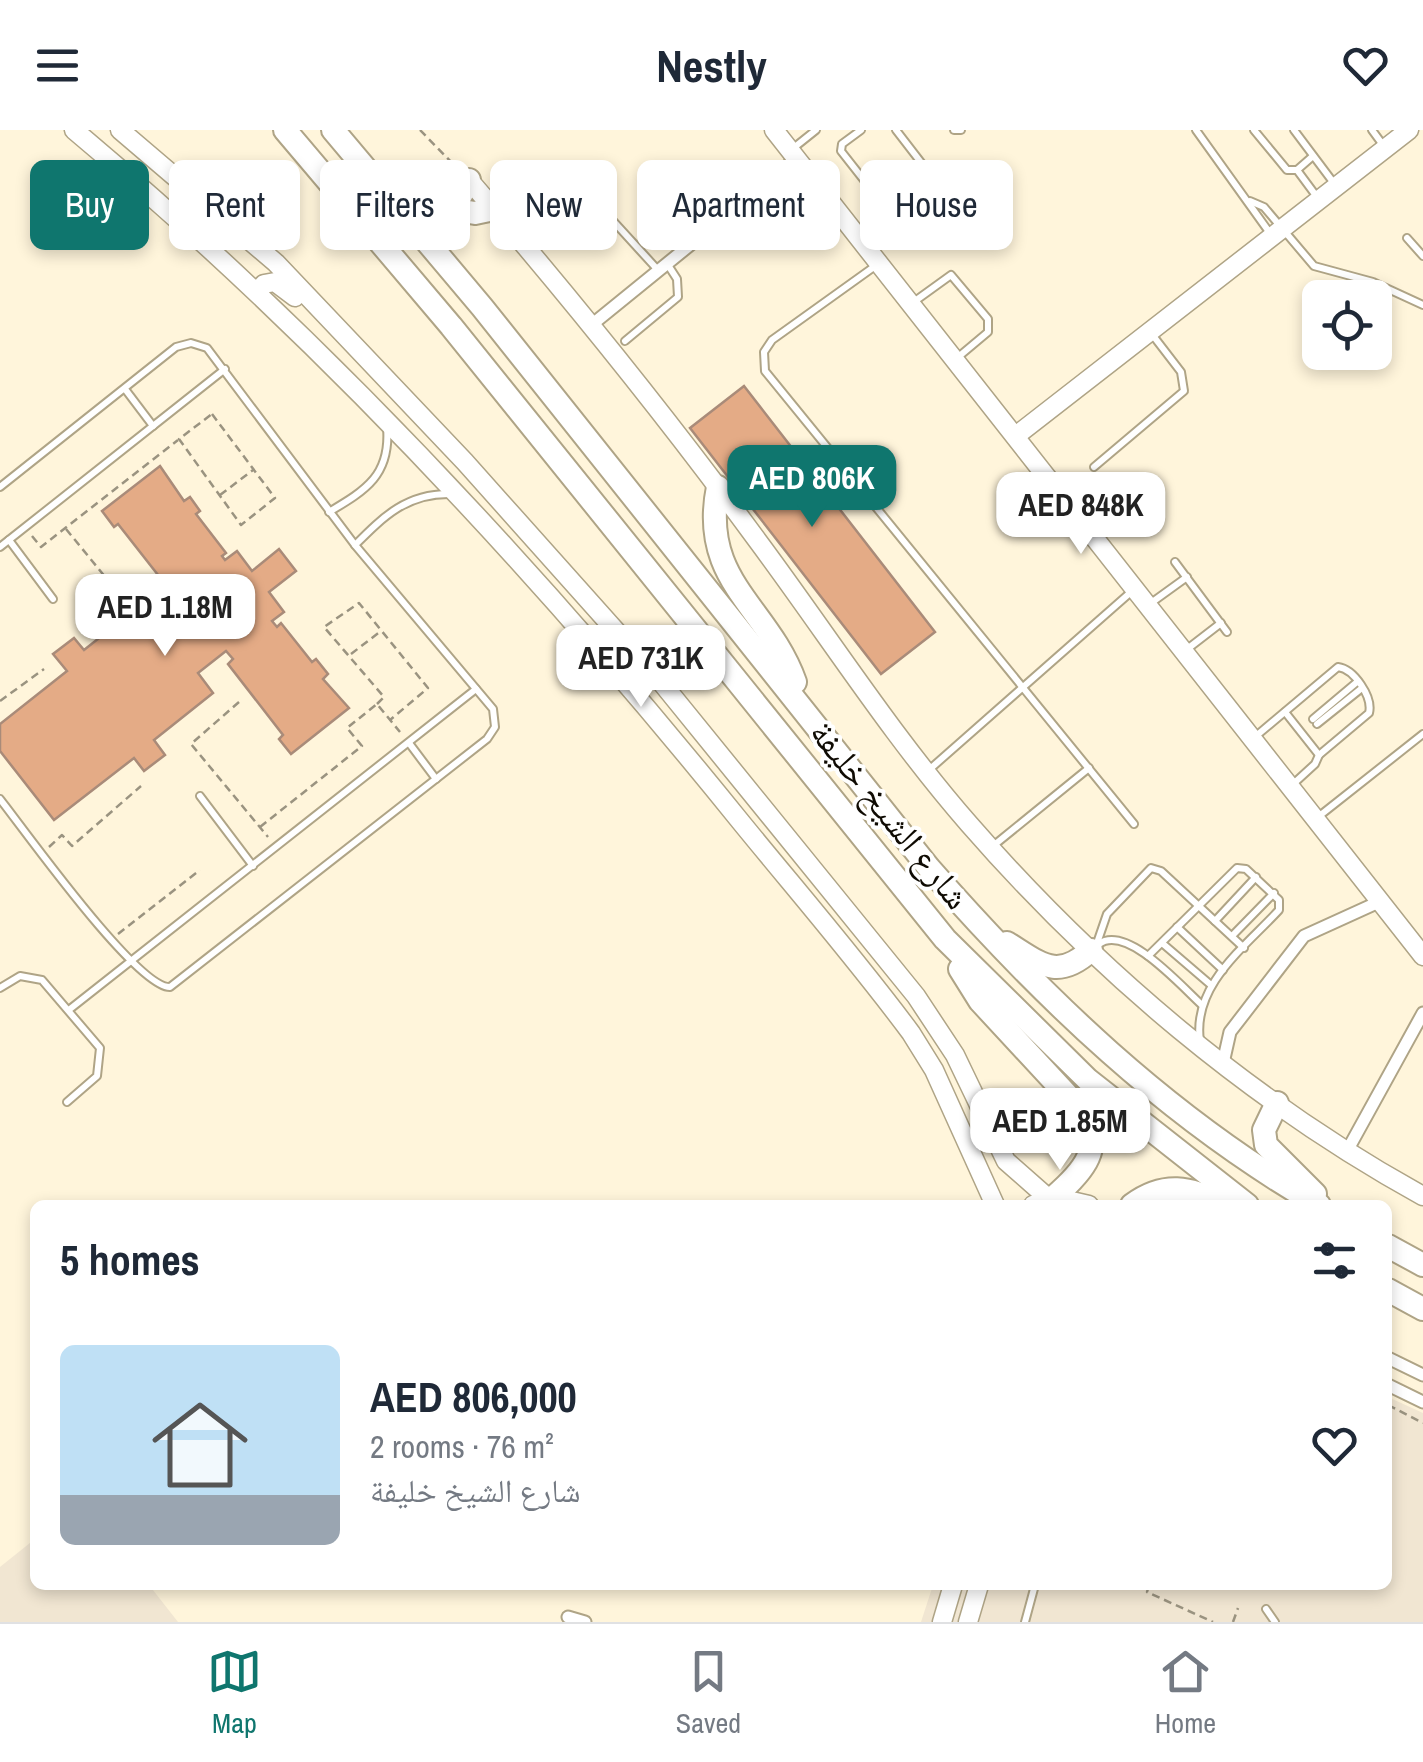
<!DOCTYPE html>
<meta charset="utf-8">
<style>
:root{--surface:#fff;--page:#f6f6f7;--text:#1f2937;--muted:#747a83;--line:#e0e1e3;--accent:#0f766e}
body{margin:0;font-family:"Archivo Narrow","Noto Naskh Arabic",sans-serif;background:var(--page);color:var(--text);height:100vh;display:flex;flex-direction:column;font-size:38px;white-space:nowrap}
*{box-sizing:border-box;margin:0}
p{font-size:32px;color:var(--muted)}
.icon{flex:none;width:55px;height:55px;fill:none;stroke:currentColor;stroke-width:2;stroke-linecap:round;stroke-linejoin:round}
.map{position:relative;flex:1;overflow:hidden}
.details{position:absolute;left:30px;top:1070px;width:1362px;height:390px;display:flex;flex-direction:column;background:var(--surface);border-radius:15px;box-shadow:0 5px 15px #0003}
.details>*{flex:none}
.top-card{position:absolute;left:30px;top:30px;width:1365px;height:90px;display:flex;gap:20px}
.tools{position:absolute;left:1302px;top:150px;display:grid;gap:20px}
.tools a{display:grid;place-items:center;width:90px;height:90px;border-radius:15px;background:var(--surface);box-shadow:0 5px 15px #0003;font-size:50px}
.price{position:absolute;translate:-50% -85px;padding:0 22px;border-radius:20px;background:#fff;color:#222;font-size:32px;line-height:65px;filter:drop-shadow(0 2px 5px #0008)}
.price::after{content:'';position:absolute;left:50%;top:60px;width:30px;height:22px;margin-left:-15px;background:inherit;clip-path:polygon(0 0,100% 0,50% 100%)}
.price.active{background:var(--accent);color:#fff}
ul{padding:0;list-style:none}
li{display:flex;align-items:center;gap:30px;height:250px;padding:0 30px}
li+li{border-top:2px solid var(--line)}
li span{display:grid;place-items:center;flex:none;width:280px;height:200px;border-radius:15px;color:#555}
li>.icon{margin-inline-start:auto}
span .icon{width:120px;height:120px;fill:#fffc;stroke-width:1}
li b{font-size:42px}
h2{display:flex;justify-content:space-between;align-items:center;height:120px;padding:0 30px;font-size:42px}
.chip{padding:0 35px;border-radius:15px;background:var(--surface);box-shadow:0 5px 15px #0003;font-size:35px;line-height:90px}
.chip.active{background:var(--accent);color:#fff}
header{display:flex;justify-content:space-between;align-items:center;height:130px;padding:0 30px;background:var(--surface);font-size:45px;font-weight:700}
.menu{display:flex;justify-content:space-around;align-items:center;height:140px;border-top:2px solid var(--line);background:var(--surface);font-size:28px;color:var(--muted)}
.menu a{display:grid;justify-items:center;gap:5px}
.menu .active{color:var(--accent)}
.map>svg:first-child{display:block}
</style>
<header><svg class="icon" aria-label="menu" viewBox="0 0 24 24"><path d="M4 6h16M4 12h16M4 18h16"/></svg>Nestly<svg class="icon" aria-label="heart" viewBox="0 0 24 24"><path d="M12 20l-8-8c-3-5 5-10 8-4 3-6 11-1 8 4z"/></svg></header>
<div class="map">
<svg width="1423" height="1492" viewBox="0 0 1423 1492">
<rect width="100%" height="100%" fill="#fff5db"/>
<g fill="#f1e6d2">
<path d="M1388 1267 1423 1283V1492H921L933 1455H1388Z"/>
<path d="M35 1409V1455H149L178 1492H0V1437Z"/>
</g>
<g fill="#e4ab86" stroke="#a98b79" stroke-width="2.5">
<path d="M744 256 935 502 881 544 690 298Z"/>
<path d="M160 336 184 371 190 367 200 381 196 384 226 423 222 426 225 430 237 421 252 441 279 419 296 441 269 462 284 482 272 491 277 497 281 493 312 532 316 529 328 544 323 549 349 578 291 624 279 609 283 605 228 534 233 529 226 521 198 543 213 563 154 610 165 625 144 641 134 628 54 690 0 621V594L67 541 53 524 74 508 84 520 142 474 156 492 186 469 179 460 173 464 118 394 114 397 102 381Z"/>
</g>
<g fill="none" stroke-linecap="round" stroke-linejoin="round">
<defs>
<g id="lane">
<path d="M861 0 842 14 841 21 889 82 925 47 923 35 896 0"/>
<path d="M954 0H961"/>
<path d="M1196 0 1272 106"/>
<path d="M1254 0 1287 40H1297L1313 26"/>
<path d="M1294 0 1336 56"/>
<path d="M1372 0 1383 15"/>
<path d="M791 20 816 0"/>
<path d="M1297 40 1317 67"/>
<path d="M1250 71 1264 77 1314 136 1373 152 1423 175"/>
<path d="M1407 108 1423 126"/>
<path d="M863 109 889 82"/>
<path d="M530 115 586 71 594 70 657 139"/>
<path d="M878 134 772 210 764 222 765 241 1134 694"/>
<path d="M915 171 951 145 988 189V202L957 228"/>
<path d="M625 211 678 167 677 149 666 132"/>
<path d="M125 259 153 296"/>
<path d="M1094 337 1184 261 1181 242 1151 203"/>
<path d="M0 357 176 217 191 213 207 218 355 415 493 579 495 597 487 609 170 857C137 858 26 702 0 669"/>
<path d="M329 382C366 360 391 345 387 297"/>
<path d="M9 410 53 469"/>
<path d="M355 415C384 386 407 363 451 364"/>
<path d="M0 417 225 239"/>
<path d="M1175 432 1227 502"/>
<path d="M1151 473 1187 447"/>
<path d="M1186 520 1221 493"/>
<path d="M1285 582 1319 625"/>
<path d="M1313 589 1357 552"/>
<path d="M1317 594 1362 558"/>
<path d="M1256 606 1338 537C1354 539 1373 567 1369 583L1319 625 1315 634 1291 656"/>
<path d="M409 613 436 649"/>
<path d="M930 639 1131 462"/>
<path d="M200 666 253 736"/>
<path d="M1318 687 1423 604"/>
<path d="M993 716 1089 638"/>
<path d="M1215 791 1256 747"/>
<path d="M1177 797 1223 840"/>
<path d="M1232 806 1274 763"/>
<path d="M1162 813 1211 855"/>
<path d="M1099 814C1127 794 1181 856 1202 875"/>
<path d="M1096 816 1107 784 1151 738 1161 741 1244 818"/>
<path d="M1148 826 1237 738 1246 739 1279 770V780C1245 817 1192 855 1200 911"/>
<path d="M0 858 20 846 42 850 100 918 97 946 67 972"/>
<path d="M70 879 476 559"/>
<path d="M1266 1479 1275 1492"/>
<path d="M1025 1492 1035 1455"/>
</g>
<g id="street">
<path d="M589 197 797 28"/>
<path d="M1223 933 1230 902 1304 806 1381 771"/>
<path d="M1347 1021 1423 883"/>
<path d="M1388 1228 1423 1245"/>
<path d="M1388 1255 1423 1272"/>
<path d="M568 1487 585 1492"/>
</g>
<g id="secondary">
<path d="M74 0C320 206 539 442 740 691 797 761 857 830 911 903L934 940 995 1075"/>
<path d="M120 0 276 133 465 332 657 547 916 866 955 925 1006 1031 1048 1068"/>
<path d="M774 0 1423 826"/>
<path d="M469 50C569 166 666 286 757 410 827 504 892 606 969 694 1097 841 1252 972 1423 1066"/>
<path d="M258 163 264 154 275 152 295 167"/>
<path d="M1017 305 1409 0"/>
<path d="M1033 1075 1054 1067 1089 1075"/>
<path d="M942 1492 953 1455"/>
<path d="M968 1492 979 1455"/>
</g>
<g id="highway">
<path d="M285 0 451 196 945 809 1088 950 1247 1075"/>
<path d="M333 0 482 177 929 738C1043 868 1168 988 1319 1075"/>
<path d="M395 70 475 83 494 79"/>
<path d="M453 80 469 50"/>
<path d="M718 357C699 451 768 476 795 552"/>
<path d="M1007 813C1041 834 1057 851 1091 820"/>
<path d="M960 839 980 871 1080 979C1107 1016 1083 1042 1054 1067"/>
<path d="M1277 973 1264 1000 1266 1015 1315 1064"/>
<path d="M1132 1075C1163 1052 1191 1056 1222 1075"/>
<path d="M1388 1116 1423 1135"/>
<path d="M1388 1160 1423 1179"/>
</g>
</defs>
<use href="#lane" stroke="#afa486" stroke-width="10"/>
<use href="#street" stroke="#afa486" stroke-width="15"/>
<use href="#secondary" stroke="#afa486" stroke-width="21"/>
<use href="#highway" stroke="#afa486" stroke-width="26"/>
<g stroke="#9a9380" stroke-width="2.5" stroke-dasharray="8 5" stroke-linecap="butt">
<path d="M420 0 454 35"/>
<path d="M212 284 275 368 241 395 179 309Z"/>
<path d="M220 365 253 340"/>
<path d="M66 399 129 476 147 461"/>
<path d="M32 406 41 417 178 310"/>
<path d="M351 524 381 501"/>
<path d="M0 571 44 539"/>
<path d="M239 572 191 614 268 707"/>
<path d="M377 574 384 567 324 497 359 473 428 558 390 590"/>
<path d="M260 697 362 616 347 598 377 574 400 602"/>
<path d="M49 717 62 705 72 716 141 656"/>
<path d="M118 804 200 740"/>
<path d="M1388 1275 1423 1293"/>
<path d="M1149 1455 1147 1462 1213 1492"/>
<path d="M1233 1492 1238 1478"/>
</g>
<use href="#lane" stroke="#fff" stroke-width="6"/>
<use href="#street" stroke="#fff" stroke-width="11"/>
<use href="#secondary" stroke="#fff" stroke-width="18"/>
<use href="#highway" stroke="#fff" stroke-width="22"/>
</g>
<g text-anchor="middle" stroke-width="8" stroke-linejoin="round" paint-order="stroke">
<g font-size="35" fill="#0f0b03" stroke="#fff">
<text transform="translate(890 685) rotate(51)" y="12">شارع الشيخ خليفة</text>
</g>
</g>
</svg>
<div class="tools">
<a><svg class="icon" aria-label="locate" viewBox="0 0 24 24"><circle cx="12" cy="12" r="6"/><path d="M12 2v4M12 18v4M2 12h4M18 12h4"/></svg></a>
</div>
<b class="price active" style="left:812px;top:400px">AED 806K</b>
<b class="price" style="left:1081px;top:427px">AED 848K</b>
<b class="price" style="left:165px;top:529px">AED 1.18M</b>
<b class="price" style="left:641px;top:580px">AED 731K</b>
<b class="price" style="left:1060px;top:1043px">AED 1.85M</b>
<div class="top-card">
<a class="chip active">Buy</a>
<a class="chip">Rent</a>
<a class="chip">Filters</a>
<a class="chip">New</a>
<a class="chip">Apartment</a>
<a class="chip">House</a>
</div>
<section class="details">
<h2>5 homes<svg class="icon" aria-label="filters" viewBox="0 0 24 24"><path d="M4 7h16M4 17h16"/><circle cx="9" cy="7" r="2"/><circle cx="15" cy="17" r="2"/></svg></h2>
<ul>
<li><span style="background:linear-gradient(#bfe0f5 75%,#9aa5b1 0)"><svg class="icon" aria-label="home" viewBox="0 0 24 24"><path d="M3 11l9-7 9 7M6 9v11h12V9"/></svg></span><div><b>AED 806,000</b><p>2 rooms · 76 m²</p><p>شارع الشيخ خليفة</p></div><svg class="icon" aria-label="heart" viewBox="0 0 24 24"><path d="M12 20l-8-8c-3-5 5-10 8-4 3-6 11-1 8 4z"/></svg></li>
</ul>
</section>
</div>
<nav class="menu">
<a class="active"><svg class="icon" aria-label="map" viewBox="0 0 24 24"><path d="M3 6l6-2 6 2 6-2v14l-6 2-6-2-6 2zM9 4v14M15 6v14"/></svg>Map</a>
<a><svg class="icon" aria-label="saved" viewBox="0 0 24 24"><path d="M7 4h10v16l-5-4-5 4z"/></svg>Saved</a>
<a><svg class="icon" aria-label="home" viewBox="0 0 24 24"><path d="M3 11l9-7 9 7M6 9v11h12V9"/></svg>Home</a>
</nav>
